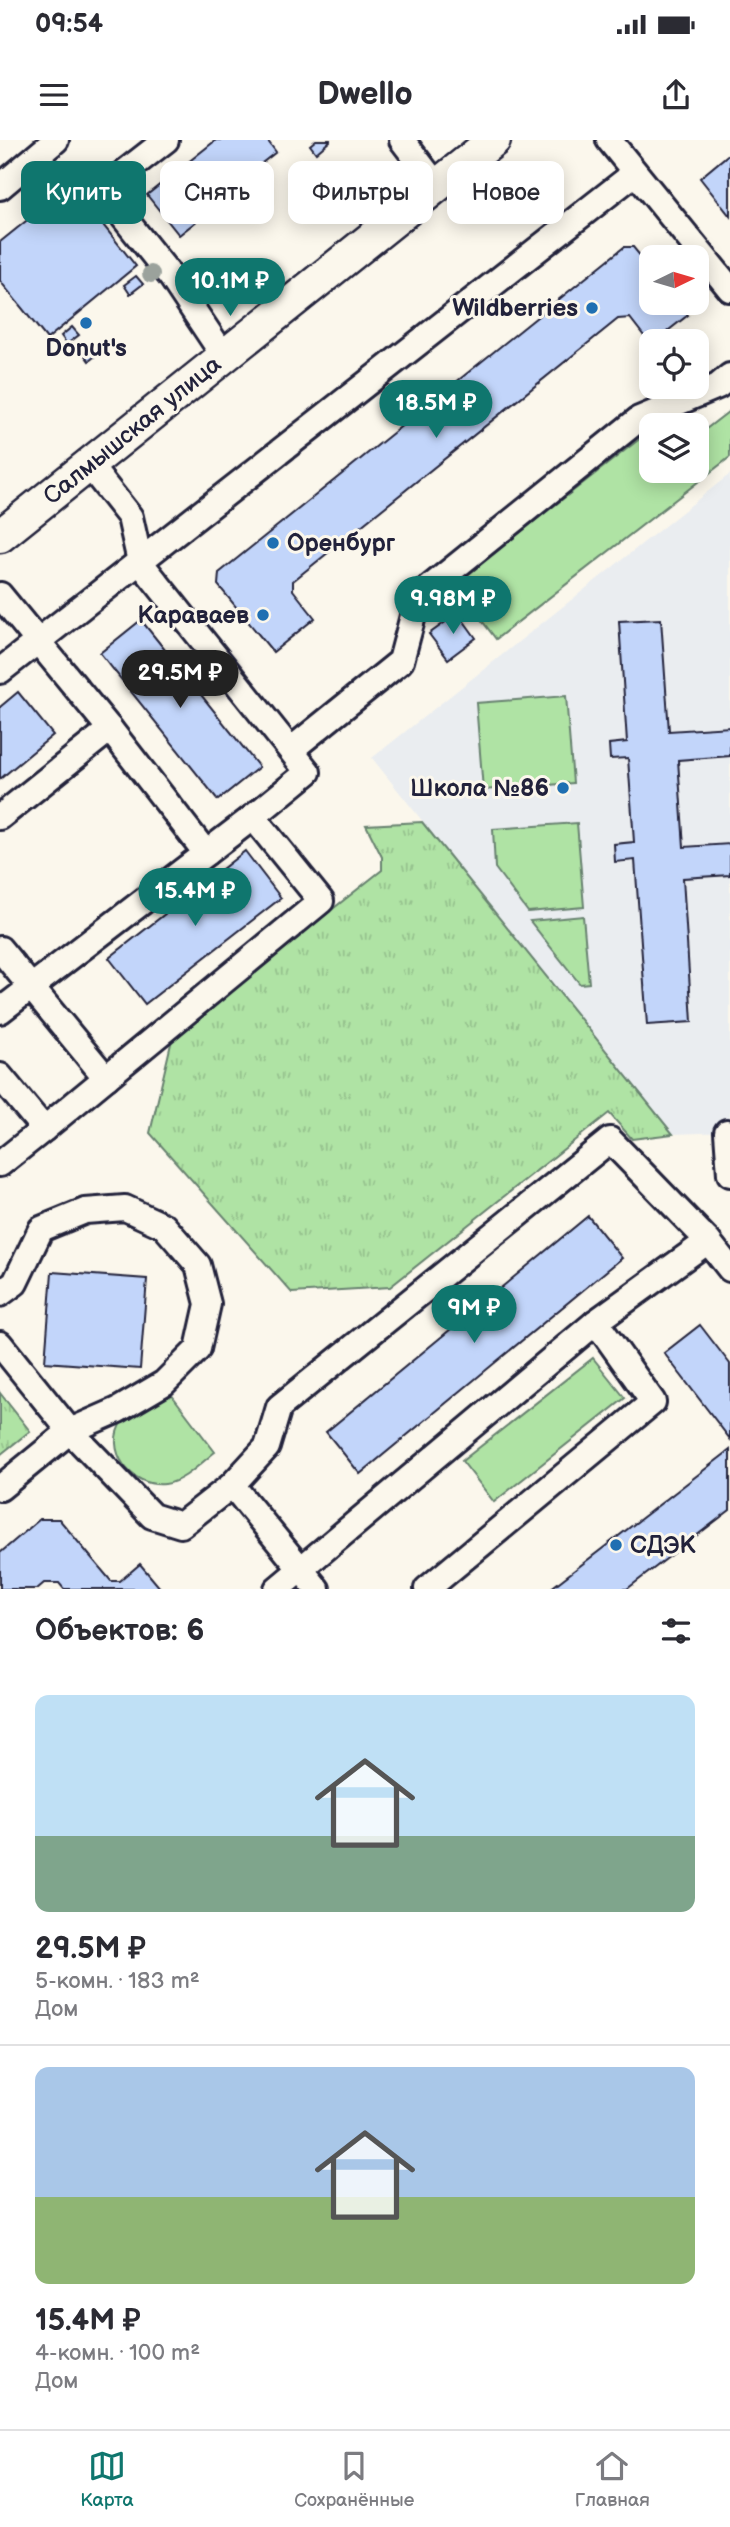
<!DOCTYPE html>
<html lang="ru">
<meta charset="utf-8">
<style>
:root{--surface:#fff;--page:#f2f2f3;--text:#2b2b33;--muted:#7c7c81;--line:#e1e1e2;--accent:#0f766e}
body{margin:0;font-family:"Balsamiq Sans",sans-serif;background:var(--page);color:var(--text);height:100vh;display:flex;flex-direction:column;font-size:26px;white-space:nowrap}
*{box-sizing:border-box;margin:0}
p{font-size:23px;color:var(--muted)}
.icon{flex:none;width:38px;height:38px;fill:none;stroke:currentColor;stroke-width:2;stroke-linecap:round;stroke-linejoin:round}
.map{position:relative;height:1449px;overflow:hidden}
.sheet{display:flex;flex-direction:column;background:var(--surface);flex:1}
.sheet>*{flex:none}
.banner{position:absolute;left:21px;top:21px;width:690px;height:63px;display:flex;gap:14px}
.needle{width:46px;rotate:85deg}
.buttons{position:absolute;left:639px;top:105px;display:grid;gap:14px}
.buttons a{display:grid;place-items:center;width:70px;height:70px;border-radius:14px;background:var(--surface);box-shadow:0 4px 18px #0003;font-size:35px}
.price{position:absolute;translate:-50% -60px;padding:0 16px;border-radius:24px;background:var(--accent);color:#fff;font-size:23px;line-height:46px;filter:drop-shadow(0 2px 4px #0008)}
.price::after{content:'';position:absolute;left:50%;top:42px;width:21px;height:16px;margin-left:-10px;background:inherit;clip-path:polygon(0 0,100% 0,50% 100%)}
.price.current{background:#222;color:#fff}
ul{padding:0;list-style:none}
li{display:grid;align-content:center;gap:14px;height:371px;padding:0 35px}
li+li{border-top:2px solid var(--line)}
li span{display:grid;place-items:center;height:217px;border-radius:14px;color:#555}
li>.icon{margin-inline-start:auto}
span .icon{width:126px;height:126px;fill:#fffc;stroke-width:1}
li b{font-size:30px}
h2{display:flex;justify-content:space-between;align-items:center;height:84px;padding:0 35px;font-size:30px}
.chip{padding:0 24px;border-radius:14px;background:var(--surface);box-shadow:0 4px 18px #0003;font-size:24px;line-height:63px}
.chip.current{background:var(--accent);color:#fff}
.status{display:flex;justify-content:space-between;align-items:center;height:49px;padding:0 35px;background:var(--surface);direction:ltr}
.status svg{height:19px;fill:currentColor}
header{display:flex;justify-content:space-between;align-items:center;height:91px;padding:0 35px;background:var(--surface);font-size:32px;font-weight:700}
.tab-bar{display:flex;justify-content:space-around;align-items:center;height:98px;border-top:2px solid var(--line);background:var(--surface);font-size:19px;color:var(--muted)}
.tab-bar a{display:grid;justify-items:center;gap:4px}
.tab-bar .current{color:var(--accent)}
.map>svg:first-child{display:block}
</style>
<div class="status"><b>09:54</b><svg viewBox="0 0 49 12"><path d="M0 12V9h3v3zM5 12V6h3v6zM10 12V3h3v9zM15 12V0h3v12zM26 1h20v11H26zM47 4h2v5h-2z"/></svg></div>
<header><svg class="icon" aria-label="menu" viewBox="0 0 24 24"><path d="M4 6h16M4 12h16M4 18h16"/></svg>Dwello<svg class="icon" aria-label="share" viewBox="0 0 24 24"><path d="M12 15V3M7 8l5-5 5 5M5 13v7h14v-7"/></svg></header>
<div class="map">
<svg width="730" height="1449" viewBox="0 0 730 1449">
<defs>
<pattern id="grass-tufts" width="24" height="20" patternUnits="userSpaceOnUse" patternTransform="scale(1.75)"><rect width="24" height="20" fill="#afe3a4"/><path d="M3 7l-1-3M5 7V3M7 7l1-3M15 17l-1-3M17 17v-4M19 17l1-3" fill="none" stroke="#96c28e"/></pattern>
</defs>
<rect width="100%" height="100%" fill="#fbf7ec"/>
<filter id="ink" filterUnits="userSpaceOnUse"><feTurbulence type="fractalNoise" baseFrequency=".0143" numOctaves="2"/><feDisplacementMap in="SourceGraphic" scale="14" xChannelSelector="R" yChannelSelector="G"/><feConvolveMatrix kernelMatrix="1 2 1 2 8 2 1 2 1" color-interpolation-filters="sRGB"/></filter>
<g filter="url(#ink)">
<path fill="#eaedf0" d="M730 334V992L673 994 372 618Z"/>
<g fill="url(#grass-tufts)" stroke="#688270" stroke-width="2">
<path d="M422 682 673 994 632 999 609 973 390 1147 292 1153 150 993 173 895 382 730V717L366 685Z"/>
<path d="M0 1253 30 1291 0 1315Z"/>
</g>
<g fill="#afe3a4" stroke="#688270" stroke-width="2">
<path d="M728 272 730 275V317L496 499 454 444 651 290V331H696L697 296Z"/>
<path d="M566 556 573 643 483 650 476 563Z"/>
<path d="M577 683 584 767 528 772 495 728 493 689Z"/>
<path d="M583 776 589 843 580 844 530 781Z"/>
<path d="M593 1218 625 1258 494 1362 462 1321Z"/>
<path d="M168 1250 215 1312C201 1323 183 1342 165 1344 131 1348 102 1309 123 1280 132 1267 155 1258 168 1250Z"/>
</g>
<g fill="#c2d5fa" stroke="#22223b" stroke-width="2">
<path d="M216 0H267L276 12 262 23 265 27 179 95 147 55Z"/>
<path d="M316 0H330V1L316 13 310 5Z"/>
<path d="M730 13V76L700 38Z"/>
<path d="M71 45 136 126 47 199 0 141V102Z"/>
<path d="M624 107H633L651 129V163H678L688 175 655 201H651V205L630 178 618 179 293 441V450L315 478 273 512 218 445 219 433Z"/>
<path d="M136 136 143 144 130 154 124 145Z"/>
<path d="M72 187 79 195 67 204 61 196Z"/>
<path d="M90 203 99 213 89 221 81 210Z"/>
<path d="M458 473 476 498 448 519 429 494Z"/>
<path d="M661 479 669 591 730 587V616L678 620 684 707 730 704V735L683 738 692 882 647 885 635 720 615 722 614 704 634 702 628 618 610 619 609 604 627 602 619 481Z"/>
<path d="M141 480 259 627 218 660 100 513Z"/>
<path d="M18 552 53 595 0 639V567Z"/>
<path d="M245 711 281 758 145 864 109 818Z"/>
<path d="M588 1076 622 1118 360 1334 326 1292Z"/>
<path d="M52 1132 147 1139 140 1229 45 1222Z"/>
<path d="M700 1185 730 1224V1299L664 1213Z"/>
<path d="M730 1310V1370L627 1449H550Z"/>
<path d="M40 1379H59L111 1441H120L140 1424 161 1449H64L59 1443H44L37 1449H0V1413Z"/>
</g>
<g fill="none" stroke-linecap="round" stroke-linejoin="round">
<defs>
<g id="minor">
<path d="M402 0 437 46"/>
<path d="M609 0 730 149"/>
<path d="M0 47 56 0"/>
<path d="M103 49 166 0"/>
<path d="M121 74 172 138 224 216"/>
<path d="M0 455 110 589 206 713"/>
<path d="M0 531 635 33"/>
<path d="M292 609 401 521 418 457 639 279 718 246 730 236"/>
<path d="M0 677 110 589"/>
<path d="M0 809 106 938"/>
<path d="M0 871 253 677 308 632 140 422 130 377 89 325"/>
<path d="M0 936 44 989 321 761 253 677"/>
<path d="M727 992 730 1034"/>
<path d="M0 1024 44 989"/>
<path d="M0 1154 15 1143 41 1089 85 1071 125 1068 164 1086 198 1125 208 1164 198 1209 164 1243 118 1270 70 1291 0 1204"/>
<path d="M232 1345 317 1449"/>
<path d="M0 1348 70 1291 152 1376 181 1385 232 1345 267 1307 279 1267 610 1000 708 1101 730 1129"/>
<path d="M277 1449 596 1182 708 1101"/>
<path d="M427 1449 653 1262 596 1182"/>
</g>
<path id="major" d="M0 396 494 0"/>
</defs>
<use href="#minor" stroke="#22223b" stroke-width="30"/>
<use href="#major" stroke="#22223b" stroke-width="37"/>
<use href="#minor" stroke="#fbf7ec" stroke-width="24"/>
<use href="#major" stroke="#fbf7ec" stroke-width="32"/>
</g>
<circle fill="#9ba29c" cx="151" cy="134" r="9"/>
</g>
<g fill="#1f6fb2" stroke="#fbf7ec" stroke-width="2.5">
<circle cx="592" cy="168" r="7"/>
<circle cx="86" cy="183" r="7"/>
<circle cx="273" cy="403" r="7"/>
<circle cx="263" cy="475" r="7"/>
<circle cx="563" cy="648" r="7"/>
<circle cx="616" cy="1405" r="7"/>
</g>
<g text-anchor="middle" stroke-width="6" stroke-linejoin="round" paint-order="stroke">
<g font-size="24" font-weight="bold" fill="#22223b" stroke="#fbf7ec" text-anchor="end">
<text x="578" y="176">Wildberries</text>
<text x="86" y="216" text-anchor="middle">Donut's</text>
<text x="287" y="411" text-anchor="start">Оренбург</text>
<text x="249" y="483">Караваев</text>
<text x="549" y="656">Школа №86</text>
<text x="630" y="1413" text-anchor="start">СДЭК</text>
</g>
<g font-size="24" fill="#22223b" stroke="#fbf7ec">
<text transform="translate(132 290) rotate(-39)" y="8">Салмышская улица</text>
</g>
</g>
</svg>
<div class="buttons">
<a><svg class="needle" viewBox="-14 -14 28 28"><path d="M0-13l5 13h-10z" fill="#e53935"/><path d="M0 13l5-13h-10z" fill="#7c7c81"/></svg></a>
<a><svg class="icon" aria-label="locate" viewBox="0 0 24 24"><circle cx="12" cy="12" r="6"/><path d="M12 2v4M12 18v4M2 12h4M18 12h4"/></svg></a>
<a><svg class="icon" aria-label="layers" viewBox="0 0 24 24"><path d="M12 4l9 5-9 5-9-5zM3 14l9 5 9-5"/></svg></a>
</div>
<b class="price" style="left:230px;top:178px">10.1M ₽</b>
<b class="price" style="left:436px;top:300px">18.5M ₽</b>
<b class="price" style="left:453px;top:496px">9.98M ₽</b>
<b class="price current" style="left:180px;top:570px">29.5M ₽</b>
<b class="price" style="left:195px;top:788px">15.4M ₽</b>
<b class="price" style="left:474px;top:1205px">9M ₽</b>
<div class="banner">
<a class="chip current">Купить</a>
<a class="chip">Снять</a>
<a class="chip">Фильтры</a>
<a class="chip">Новое</a>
</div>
</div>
<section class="sheet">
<h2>Объектов: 6<svg class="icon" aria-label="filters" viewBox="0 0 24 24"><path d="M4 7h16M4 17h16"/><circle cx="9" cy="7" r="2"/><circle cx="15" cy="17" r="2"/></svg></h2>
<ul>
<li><span style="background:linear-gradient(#bfe0f5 65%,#7fa58c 0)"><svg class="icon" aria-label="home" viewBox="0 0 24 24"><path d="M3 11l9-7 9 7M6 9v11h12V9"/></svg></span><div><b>29.5M ₽</b><p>5-комн. · 183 m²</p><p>Дом</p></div></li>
<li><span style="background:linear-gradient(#a9c7e8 60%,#8fb573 0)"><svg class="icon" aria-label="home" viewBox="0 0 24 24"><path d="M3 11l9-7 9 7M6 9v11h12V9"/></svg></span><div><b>15.4M ₽</b><p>4-комн. · 100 m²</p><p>Дом</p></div></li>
</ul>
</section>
<nav class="tab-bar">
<a class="current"><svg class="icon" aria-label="map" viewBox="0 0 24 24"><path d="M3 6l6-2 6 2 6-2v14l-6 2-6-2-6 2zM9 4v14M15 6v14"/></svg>Карта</a>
<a><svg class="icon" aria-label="saved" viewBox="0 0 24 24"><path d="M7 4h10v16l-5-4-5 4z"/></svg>Сохранённые</a>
<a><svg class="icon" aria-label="home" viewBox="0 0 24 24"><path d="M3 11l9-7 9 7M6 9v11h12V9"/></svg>Главная</a>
</nav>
